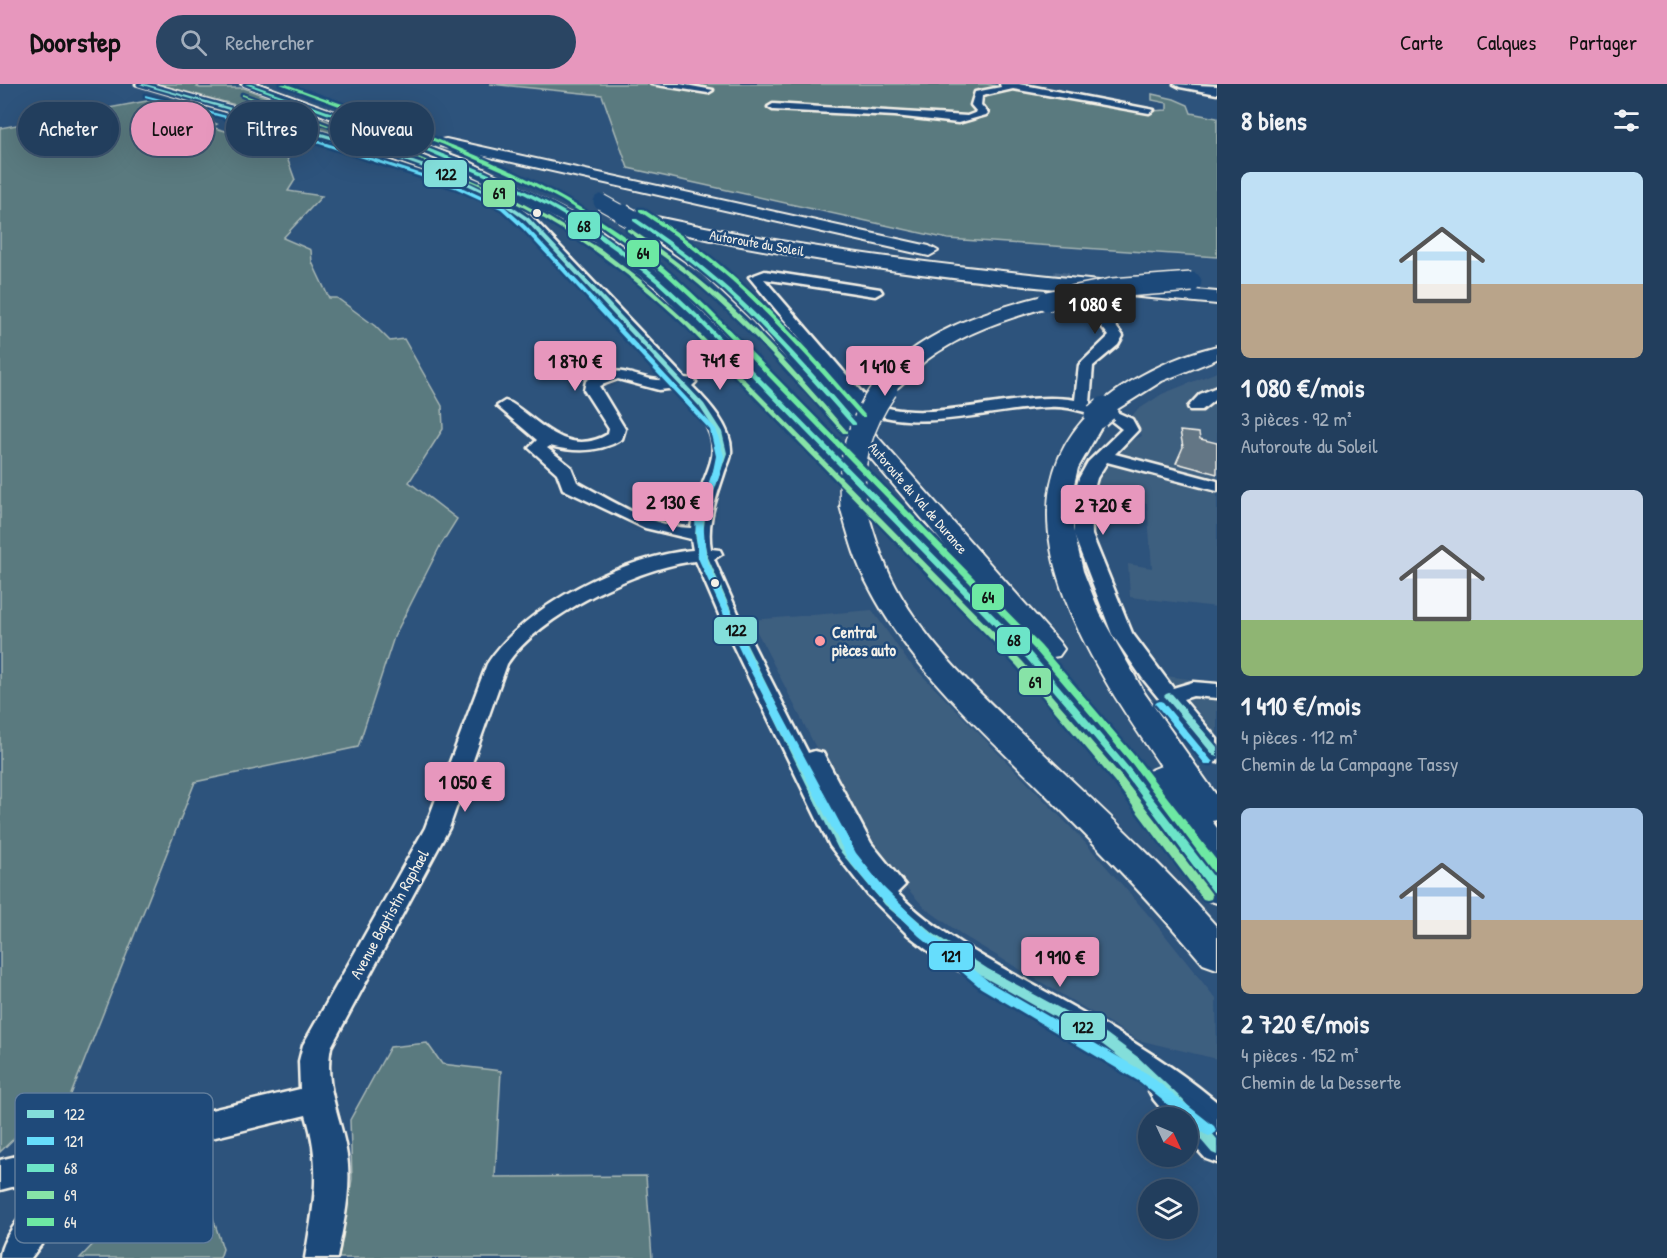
<!DOCTYPE html>
<html lang="fr">
<meta charset="utf-8">
<style>
:root{--surface:#223e5d;--page:#2a4563;--text:#f1f3f6;--muted:#a2aebc;--line:#3f5772;--accent:#e797bd}
body{margin:0;font-family:"Patrick Hand",sans-serif;background:var(--page);color:var(--text);height:100vh;display:flex;flex-direction:column;font-size:22px;white-space:nowrap}
*{box-sizing:border-box;margin:0}
p{font-size:20px;color:var(--muted)}
.icon{flex:none;width:33px;height:33px;fill:none;stroke:currentColor;stroke-width:2;stroke-linecap:round;stroke-linejoin:round}
.map{position:relative;flex:1;overflow:hidden}
.drawer{display:flex;flex-direction:column;background:var(--surface);width:450px}
.drawer>*{flex:none}
.hud{position:absolute;left:18px;top:18px;width:570px;height:54px;display:flex;gap:12px}
.needle{width:39px;rotate:134deg}
.buttons{position:absolute;left:1138px;top:1023px;display:grid;gap:12px}
.buttons a{display:grid;place-items:center;width:60px;height:60px;border-radius:50%;background:var(--surface);box-shadow:0 6px 24px #0002,0 0 0 2px var(--line);font-size:30px}
.price{position:absolute;translate:-50% -51px;padding:0 14px;border-radius:6px;background:var(--accent);color:#111;font-size:20px;line-height:39px;filter:drop-shadow(0 2px 3px #0008)}
.price::after{content:'';position:absolute;left:50%;top:36px;width:18px;height:14px;margin-left:-9px;background:inherit;clip-path:polygon(0 0,100% 0,50% 100%)}
.price.on{background:#222;color:#fff}
ul{padding:0;list-style:none}
li{display:grid;align-content:center;gap:12px;height:318px;padding:0 24px}
li span{display:grid;place-items:center;height:186px;border-radius:9px;color:#555}
li>.icon{margin-inline-start:auto}
span .icon{width:108px;height:108px;fill:#fffc;stroke-width:1}
li b{font-size:26px}
h2{display:flex;justify-content:space-between;align-items:center;height:72px;padding:0 24px;font-size:26px}
.chip{padding:0 21px;border-radius:27px;background:var(--surface);box-shadow:0 6px 24px #0002,0 0 0 2px var(--line);font-size:21px;line-height:54px}
.chip.on{background:var(--accent);color:#111}
header{display:flex;align-items:center;gap:36px;box-sizing:border-box;height:84px;padding:0 30px;background:var(--accent);color:#111}
header strong{font-size:28px}
nav{display:flex;gap:33px;margin-inline-start:auto;font-size:21px}
.search{width:420px;height:54px;background:var(--page);display:flex;align-items:center;gap:15px;box-sizing:border-box;padding:0 21px;border-radius:33px;color:var(--muted);font-size:22px}
main{display:flex;flex:1;min-height:0}
.map>svg:first-child{display:block}
</style>
<header>
<strong>Doorstep</strong>
<div class="search"><svg class="icon" aria-label="search" viewBox="0 0 24 24"><circle cx="10" cy="10" r="6"/><path d="M15 15l6 6"/></svg>Rechercher</div>
<nav><a>Carte</a><a>Calques</a><a>Partager</a></nav>
</header>
<main>
<div class="map">
<svg width="1217" height="1174" viewBox="0 0 1217 1174">
<rect width="100%" height="100%" fill="#2d537c"/>
<filter id="ink" filterUnits="userSpaceOnUse"><feTurbulence type="fractalNoise" baseFrequency=".0167" numOctaves="2"/><feDisplacementMap in="SourceGraphic" scale="12" xChannelSelector="R" yChannelSelector="G"/><feConvolveMatrix kernelMatrix="1 2 1 2 8 2 1 2 1" color-interpolation-filters="sRGB"/></filter>
<g filter="url(#ink)">
<g fill="#3e5e7f">
<path d="M1217 288V523L1130 513 1128 480 1152 484 1147 419 1093 410 1095 395 1100 382 1130 357 1142 352 1139 344 1129 336 1136 327 1162 310Z"/>
<path d="M872 526 907 576 1081 754 1152 835 1216 915 1217 975 1138 956 964 852 925 824 863 756 751 536Z"/>
<path d="M1159 591 1217 599V652L1197 626Z"/>
</g>
<g fill="#5a7a7f" stroke="#a7b6b4" stroke-width="1.5">
<path d="M157 0H201L197 3 200 4H244L404 67 396 69 277 32Z"/>
<path d="M490 0H986L1150 27 1167 26V19L1152 16V10L1174 15 1188 21 1191 29 1217 34V173L948 155 628 84 602 11Z"/>
<path d="M152 16 217 40 211 43 270 59 285 68 295 96 288 107 322 112 283 154 311 166 312 178 329 214H337L375 242 390 257 404 255 442 322 443 345 409 398 457 435 440 462 394 553 358 663 195 698 62 1033 28 1041 0 1068V44Z"/>
<path d="M427 959 442 980 501 987 495 1093 646 1092 652 1174H339L352 1095 350 1036 390 963Z"/>
<path d="M200 1094 223 1165 220 1174H80L118 1134Z"/>
</g>
<path fill="#647685" stroke="#f4f1e8" stroke-width="1.5" d="M1180 347 1199 349 1200 355 1217 359V390L1176 379 1183 363Z"/>
<g fill="none" stroke-linecap="round" stroke-linejoin="round">
<path stroke="#4b6b8c" stroke-width="14" stroke-dasharray="14 7" stroke-linecap="butt" d="M1060 202 1062 185"/>
<defs>
<g id="minor">
<path d="M136 0H151L396 70 467 94 501 110 531 132 685 294 693 295 696 298 692 302C708 318 733 344 731 369 731 375 727 382 725 387 717 413 706 437 711 465L720 466 722 470 714 475 746 547 808 669 815 667 823 669 871 759 905 801 897 809C939 850 986 875 1037 903 1099 937 1162 972 1217 1018V1079L1206 1075 1188 1055V1034H1169L1154 1016 1149 1007 1152 1002 1077 954 936 873 907 850 868 811 830 762 726 547 696 477C640 482 538 532 507 580L449 744 331 963C323 1003 342 1034 347 1072 352 1106 343 1141 337 1174H305C314 1121 322 1084 306 1031L83 1085 61 1134 31 1174H0C0 1150 36 1119 47 1094L0 1106V1076L300 1005 299 977 303 961 425 744 487 580C524 522 624 472 693 466L691 455 645 444 563 405 557 389 529 364 537 356 497 322 505 317 511 319C541 338 568 374 608 350L609 345 584 306 586 297C621 274 636 299 670 296L523 138 493 115 459 99 388 74ZM618 295 659 306 678 304C741 373 701 372 691 444 651 443 611 416 577 398L571 383 547 364 550 362C574 368 600 369 622 355L625 345 599 302Z"/>
<path d="M651 0H680L713 6 708 9Z"/>
<path d="M1000 0H1019L1154 26 1149 29 1013 5 982 12 981 21 988 29 986 31 958 39 895 32 773 26 768 23 773 20 967 32 977 28 971 21 975 8 1001 3Z"/>
<path d="M765 187 880 205 882 208 875 212 764 195 869 317C924 345 1013 305 1075 316L1079 281 1109 252 1102 243 1055 212V199H1065L1067 207 1112 237 1123 252 1118 261 1093 282 1090 319 1103 326 1095 331C1080 327 1066 322 1050 323 989 324 915 353 857 323L749 193Z"/>
<path d="M1217 303V314L1202 326H1190L1188 323 1200 310Z"/>
<path d="M1112 326 1132 335 1138 346 1115 370 1217 397V407L1107 378 1097 394 1091 416 1092 451 1132 549 1173 604 1193 598 1217 600V614L1193 612 1183 615 1217 655V678L1209 676 1143 595 1112 550 1074 451 1073 416 1079 394 1088 378 1122 345 1104 331Z"/>
</g>
<path id="major" d="M1174 0 1217 2V10L1180 3Z"/>
<g id="highway">
<path d="M241 0H259L468 77 591 140 670 196 999 525 754 237 703 189 649 152 646 148 654 143 615 134 613 130 621 125C817 171 1016 190 1217 208V220C1031 203 844 188 662 145L715 181 768 229 1059 558 1064 565 1059 572 1047 574 1146 688 1161 682C1095 586 985 426 1094 325 1127 295 1172 273 1217 262V275L1162 297 1108 331 1078 384 1073 404V444L1083 487 1100 530 1145 610 1217 712V736L1212 737 1217 744V819L1204 815 1115 695 1019 579 656 204 579 147 498 104 439 76Z"/>
<path d="M446 55 929 162 938 167 929 172 441 62 439 59 441 56Z"/>
<path d="M1047 211 1054 213 1057 217 1054 221C1009 234 963 248 925 277 911 289 897 313 877 309L874 304C911 250 986 226 1047 211Z"/>
<path d="M853 414 862 417 866 422C874 450 882 477 896 503 931 568 990 619 1043 669 1102 725 1163 781 1217 843V885L1203 880C1154 821 1100 765 1045 710 982 646 911 585 869 503 855 478 848 450 840 422L844 417Z"/>
</g>
</defs>
<use href="#minor" stroke="#f4f1e8" stroke-width="5"/>
<use href="#major" stroke="#f4f1e8" stroke-width="5"/>
<use href="#highway" stroke="#f4f1e8" stroke-width="4"/>
<use href="#minor" fill="#1f4a7a" fill-rule="evenodd"/>
<use href="#major" fill="#1f4a7a" fill-rule="evenodd"/>
<use href="#highway" fill="#1f4a7a" fill-rule="evenodd"/>
<defs>
<path id="highway-bridge-far2" d="M601 118 626 132"/>
<g id="highway-bridge-far1">
<path d="M623 130 655 148"/>
<path d="M1047 217 1112 204 1192 198"/>
</g>
<g id="highway-bridge">
<path d="M1097 332 1105 325"/>
<path d="M853 422C849 377 859 341 885 304"/>
</g>
</defs>
<use href="#highway-bridge-far2" stroke="#f4f1e8" stroke-width="17" stroke-linecap="butt"/>
<use href="#highway-bridge-far1" stroke="#f4f1e8" stroke-width="22" stroke-linecap="butt"/>
<use href="#highway-bridge" stroke="#f4f1e8" stroke-width="28" stroke-linecap="butt"/>
<use href="#highway-bridge-far2" stroke="#1f4a7a" stroke-width="15"/>
<use href="#highway-bridge-far1" stroke="#1f4a7a" stroke-width="19"/>
<use href="#highway-bridge" stroke="#1f4a7a" stroke-width="25"/>
<defs>
<g id="bus-1">
<path d="M139 0H145L318 48 396 71 456 92 493 110 529 134 704 320 722 348 727 369 705 435 703 450 707 471 740 547 846 760 893 815 934 850 988 885 1107 950 1139 974 1183 1016 1217 1055V1071L1212 1069 1188 1041V1034H1182L1131 982 1099 958 980 891 926 856 885 821 838 765 732 547 699 471 695 450 697 435 719 369 716 348 699 322 525 136 490 112 452 94 393 73Z"/>
<path d="M1169 609 1172 610 1217 663V673L1214 672 1166 614 1164 612 1166 610Z"/>
</g>
<g id="bus-2">
<path d="M145 11 305 52 459 102 505 123 527 143 716 345 724 372 721 387 703 436 706 474 750 571 856 769 883 803 927 846 989 898 1148 990 1214 1042 1216 1046 1214 1050 1209 1052 1204 1050 1188 1037V1034H1184L1140 998 981 904 919 852 875 809 848 775 742 571 698 474 695 436 713 387 716 372 710 346 523 145 501 125 455 104 301 54 145 13Z"/>
<path d="M1160 617 1163 618 1211 676 1213 678 1211 680H1205L1157 622 1155 620 1157 618Z"/>
</g>
<g id="bus-3">
<path d="M245 0H251C367 42 488 79 594 145 632 170 666 200 699 232L1032 570 1130 685 1217 797V809L1213 808 1124 689 1026 574 695 234 657 199 617 167 589 147 549 123 508 102 422 65Z"/>
<path d="M633 135H637C669 156 700 179 729 205 775 246 816 292 856 339V341H852C811 295 770 249 725 207 696 181 665 159 633 137Z"/>
</g>
<g id="bus-4">
<path d="M242 10 421 74 507 111 548 133 602 166 641 196 691 241 1023 578 1122 693 1211 809 1212 812 1211 815 1207 816 1203 815 1114 697 1017 582 687 243C644 202 598 166 546 136 451 80 344 49 242 12Z"/>
<path d="M627 145H631C661 165 690 187 718 211 765 252 806 300 847 347V349H843C802 303 761 256 715 215 688 190 658 168 627 147Z"/>
</g>
<g id="bus-5">
<path d="M280 0H286C394 39 505 74 602 137 641 162 675 192 708 224L1041 562 1139 677 1217 777V789L1213 788 1133 681 1035 566 704 226 666 191 626 159 598 139 561 116 523 96 444 61Z"/>
<path d="M639 125H643C675 146 706 168 735 194 782 236 824 283 865 331V333H861C819 286 778 238 731 196 702 171 671 148 639 127Z"/>
</g>
</defs>
<use href="#bus-1" stroke="#1f4a7a" stroke-width="5"/>
<use href="#bus-2" stroke="#1f4a7a" stroke-width="5"/>
<use href="#bus-3" stroke="#1f4a7a" stroke-width="5"/>
<use href="#bus-4" stroke="#1f4a7a" stroke-width="5"/>
<use href="#bus-5" stroke="#1f4a7a" stroke-width="5"/>
<use href="#bus-1" fill="#83deda" fill-rule="evenodd"/>
<use href="#bus-2" fill="#66ddfc" fill-rule="evenodd"/>
<use href="#bus-3" fill="#6ce4c8" fill-rule="evenodd"/>
<use href="#bus-4" fill="#87e3a7" fill-rule="evenodd"/>
<use href="#bus-5" fill="#6de8a3" fill-rule="evenodd"/>
</g>
</g>
<g fill="#f4f1e8" stroke="#1f4a7a" stroke-width="2">
<circle cx="537" cy="129" r="5"/>
<circle cx="715" cy="499" r="5"/>
</g>
<circle fill="#ff9aa2" stroke="#1f4a7a" stroke-width="2" cx="820" cy="557" r="6"/>
<g text-anchor="middle" stroke-width="5" stroke-linejoin="round" paint-order="stroke">
<g font-size="14" fill="#f4f1e8" stroke="#1f4a7a">
<text transform="translate(757 159) rotate(10)" y="5">Autoroute du Soleil</text>
<text transform="translate(918 414) rotate(49)" y="5">Autoroute du Val de Durance</text>
</g>
<g font-size="16" font-weight="bold" fill="#f4f1e8" stroke="#1f4a7a" text-anchor="start">
<text x="832" y="554">Central<tspan x="832" dy="18">pièces auto</tspan></text>
</g>
<g font-size="16" fill="#f4f1e8" stroke="#1f4a7a">
<text transform="translate(389 830) rotate(-61)" y="6">Avenue Baptistin Raphael</text>
</g>
</g>
<rect x="15" y="1009" width="198" height="150" rx="9" fill="#1f4a7a" stroke="#5f7c9b" stroke-width="1.5"/>
<rect x="27" y="1026" width="27" height="8" fill="#83deda"/>
<rect x="27" y="1053" width="27" height="8" fill="#66ddfc"/>
<rect x="27" y="1080" width="27" height="8" fill="#6ce4c8"/>
<rect x="27" y="1107" width="27" height="8" fill="#87e3a7"/>
<rect x="27" y="1134" width="27" height="8" fill="#6de8a3"/>
<g font-size="16" fill="#f4f1e8">
<text x="64" y="1036">122</text>
<text x="64" y="1063">121</text>
<text x="64" y="1090">68</text>
<text x="64" y="1117">69</text>
<text x="64" y="1144">64</text>
</g>
<g stroke="#1f4a7a" stroke-width="2">
<rect x="423" y="75" width="45" height="29" rx="6" fill="#83deda"/>
<rect x="482" y="95" width="34" height="29" rx="6" fill="#87e3a7"/>
<rect x="567" y="127" width="34" height="29" rx="6" fill="#6ce4c8"/>
<rect x="626" y="155" width="34" height="29" rx="6" fill="#6de8a3"/>
<rect x="971" y="499" width="34" height="28" rx="6" fill="#6de8a3"/>
<rect x="713" y="532" width="45" height="29" rx="6" fill="#83deda"/>
<rect x="996" y="542" width="35" height="29" rx="6" fill="#6ce4c8"/>
<rect x="1018" y="583" width="34" height="29" rx="6" fill="#87e3a7"/>
<rect x="928" y="858" width="46" height="29" rx="6" fill="#66ddfc"/>
<rect x="1060" y="928" width="46" height="29" rx="6" fill="#83deda"/>
</g>
<g font-size="16" text-anchor="middle" font-weight="bold" fill="#111">
<text x="446" y="96">122</text>
<text x="499" y="115">69</text>
<text x="584" y="148">68</text>
<text x="643" y="175">64</text>
<text x="988" y="519">64</text>
<text x="736" y="552">122</text>
<text x="1014" y="562">68</text>
<text x="1035" y="604">69</text>
<text x="951" y="878">121</text>
<text x="1083" y="949">122</text>
</g>
</svg>
<div class="buttons">
<a><svg class="needle" viewBox="-14 -14 28 28"><path d="M0-13l5 13h-10z" fill="#e53935"/><path d="M0 13l5-13h-10z" fill="#a2aebc"/></svg></a>
<a><svg class="icon" aria-label="layers" viewBox="0 0 24 24"><path d="M12 4l9 5-9 5-9-5zM3 14l9 5 9-5"/></svg></a>
</div>
<b class="price on" style="left:1095px;top:251px">1 080 €</b>
<b class="price" style="left:720px;top:307px">741 €</b>
<b class="price" style="left:575px;top:308px">1 870 €</b>
<b class="price" style="left:885px;top:313px">1 410 €</b>
<b class="price" style="left:673px;top:449px">2 130 €</b>
<b class="price" style="left:1103px;top:452px">2 720 €</b>
<b class="price" style="left:465px;top:729px">1 050 €</b>
<b class="price" style="left:1060px;top:904px">1 910 €</b>
<div class="hud">
<a class="chip">Acheter</a>
<a class="chip on">Louer</a>
<a class="chip">Filtres</a>
<a class="chip">Nouveau</a>
</div>
</div>
<section class="drawer">
<h2>8 biens<svg class="icon" aria-label="filters" viewBox="0 0 24 24"><path d="M4 7h16M4 17h16"/><circle cx="9" cy="7" r="2"/><circle cx="15" cy="17" r="2"/></svg></h2>
<ul>
<li><span style="background:linear-gradient(#bfe0f5 60%,#b9a48a 0)"><svg class="icon" aria-label="home" viewBox="0 0 24 24"><path d="M3 11l9-7 9 7M6 9v11h12V9"/></svg></span><div><b>1 080 €/mois</b><p>3 pièces · 92 m²</p><p>Autoroute du Soleil</p></div></li>
<li><span style="background:linear-gradient(#c9d6e8 70%,#8fb573 0)"><svg class="icon" aria-label="home" viewBox="0 0 24 24"><path d="M3 11l9-7 9 7M6 9v11h12V9"/></svg></span><div><b>1 410 €/mois</b><p>4 pièces · 112 m²</p><p>Chemin de la Campagne Tassy</p></div></li>
<li><span style="background:linear-gradient(#a9c7e8 60%,#b9a48a 0)"><svg class="icon" aria-label="home" viewBox="0 0 24 24"><path d="M3 11l9-7 9 7M6 9v11h12V9"/></svg></span><div><b>2 720 €/mois</b><p>4 pièces · 152 m²</p><p>Chemin de la Desserte</p></div></li>
</ul>
</section>
</main>
